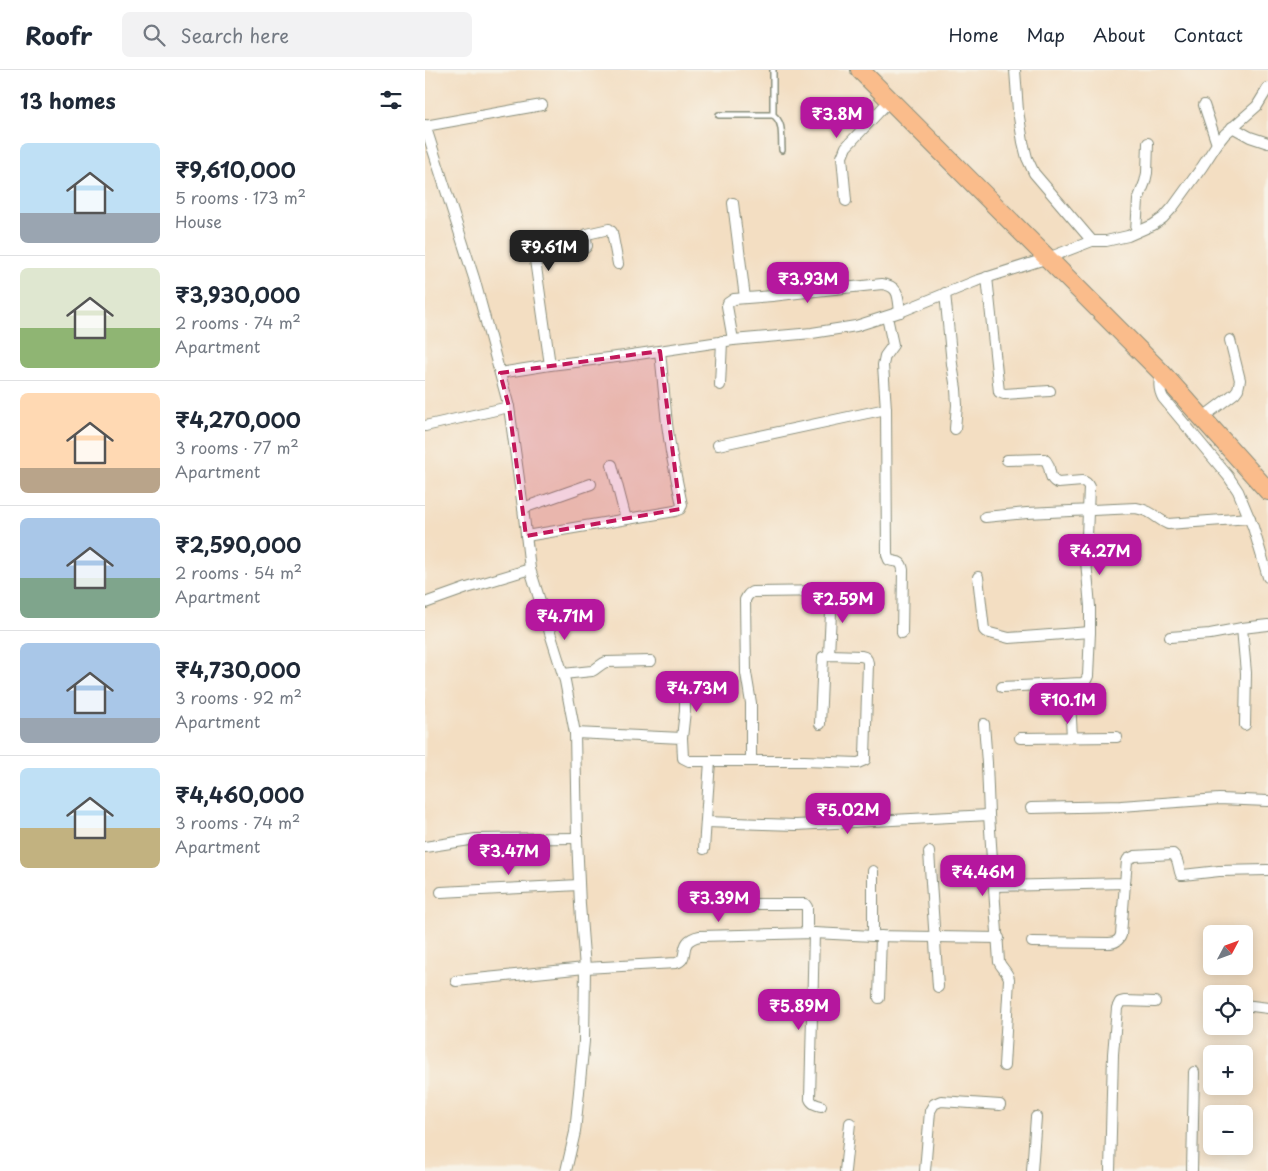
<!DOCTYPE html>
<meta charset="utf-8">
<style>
:root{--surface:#fff;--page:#f2f2f3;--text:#1f2937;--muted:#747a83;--line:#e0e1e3;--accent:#b5179e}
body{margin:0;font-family:"Playpen Sans",sans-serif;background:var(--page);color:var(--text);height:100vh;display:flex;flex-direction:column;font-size:19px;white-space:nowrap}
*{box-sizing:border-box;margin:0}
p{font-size:16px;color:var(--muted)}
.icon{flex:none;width:28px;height:28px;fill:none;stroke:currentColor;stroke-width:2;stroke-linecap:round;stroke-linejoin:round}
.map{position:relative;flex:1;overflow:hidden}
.sheet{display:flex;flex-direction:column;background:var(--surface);width:425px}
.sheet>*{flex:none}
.needle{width:32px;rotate:49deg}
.buttons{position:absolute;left:778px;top:855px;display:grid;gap:10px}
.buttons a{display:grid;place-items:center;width:50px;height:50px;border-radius:8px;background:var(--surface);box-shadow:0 2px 12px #0003;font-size:25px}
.price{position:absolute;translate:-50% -42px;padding:0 11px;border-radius:10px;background:var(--accent);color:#fff;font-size:16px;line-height:32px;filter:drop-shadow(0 1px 2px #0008)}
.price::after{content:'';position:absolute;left:50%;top:30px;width:15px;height:11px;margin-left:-8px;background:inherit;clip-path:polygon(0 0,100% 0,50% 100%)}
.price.current{background:#222;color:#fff}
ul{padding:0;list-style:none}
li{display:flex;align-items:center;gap:15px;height:125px;padding:0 20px}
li+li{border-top:1px solid var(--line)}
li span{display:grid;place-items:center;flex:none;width:140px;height:100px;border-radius:8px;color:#555}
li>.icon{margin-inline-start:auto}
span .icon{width:60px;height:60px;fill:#fffc;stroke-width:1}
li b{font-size:21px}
h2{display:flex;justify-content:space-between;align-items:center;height:60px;padding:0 20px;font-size:21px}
header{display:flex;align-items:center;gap:30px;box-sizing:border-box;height:70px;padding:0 25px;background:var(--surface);border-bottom:1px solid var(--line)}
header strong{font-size:24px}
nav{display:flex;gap:28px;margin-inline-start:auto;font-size:18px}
.search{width:350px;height:45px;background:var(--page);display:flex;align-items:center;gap:12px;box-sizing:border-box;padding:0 18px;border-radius:8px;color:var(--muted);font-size:19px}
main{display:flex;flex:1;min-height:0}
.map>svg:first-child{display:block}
</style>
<header>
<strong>Roofr</strong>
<div class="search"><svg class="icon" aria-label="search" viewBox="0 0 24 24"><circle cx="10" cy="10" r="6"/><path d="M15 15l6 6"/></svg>Search here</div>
<nav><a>Home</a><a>Map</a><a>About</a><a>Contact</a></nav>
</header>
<main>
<section class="sheet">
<h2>13 homes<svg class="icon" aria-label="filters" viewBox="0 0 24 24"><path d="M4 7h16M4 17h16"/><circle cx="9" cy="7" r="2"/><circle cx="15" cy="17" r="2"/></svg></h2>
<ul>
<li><span style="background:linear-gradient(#bfe0f5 70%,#9aa5b1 0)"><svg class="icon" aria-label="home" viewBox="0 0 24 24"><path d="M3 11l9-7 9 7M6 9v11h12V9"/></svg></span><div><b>₹9,610,000</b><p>5 rooms · 173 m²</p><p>House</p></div></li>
<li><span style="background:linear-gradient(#dfe7d0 60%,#8fb573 0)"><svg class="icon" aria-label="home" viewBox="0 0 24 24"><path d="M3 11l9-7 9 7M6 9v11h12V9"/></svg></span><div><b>₹3,930,000</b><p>2 rooms · 74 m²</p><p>Apartment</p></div></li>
<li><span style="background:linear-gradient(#ffd9b3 75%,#b9a48a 0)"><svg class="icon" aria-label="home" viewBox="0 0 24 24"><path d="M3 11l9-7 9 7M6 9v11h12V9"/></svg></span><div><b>₹4,270,000</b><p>3 rooms · 77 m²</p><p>Apartment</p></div></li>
<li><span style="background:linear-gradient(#a9c7e8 60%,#7fa58c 0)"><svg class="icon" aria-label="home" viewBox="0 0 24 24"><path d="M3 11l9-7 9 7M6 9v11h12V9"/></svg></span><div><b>₹2,590,000</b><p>2 rooms · 54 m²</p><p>Apartment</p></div></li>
<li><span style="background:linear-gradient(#a9c7e8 75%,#9aa5b1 0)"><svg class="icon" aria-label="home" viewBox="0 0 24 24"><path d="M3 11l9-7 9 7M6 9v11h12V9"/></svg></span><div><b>₹4,730,000</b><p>3 rooms · 92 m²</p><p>Apartment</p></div></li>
<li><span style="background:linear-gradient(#bfe0f5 60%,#c2b280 0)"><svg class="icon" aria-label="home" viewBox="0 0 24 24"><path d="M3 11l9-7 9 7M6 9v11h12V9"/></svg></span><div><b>₹4,460,000</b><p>3 rooms · 74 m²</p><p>Apartment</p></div></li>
</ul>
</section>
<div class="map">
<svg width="843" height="1101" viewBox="0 0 843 1101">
<rect width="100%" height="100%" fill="#f7f3e8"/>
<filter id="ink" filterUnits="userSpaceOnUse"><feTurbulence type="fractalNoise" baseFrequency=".02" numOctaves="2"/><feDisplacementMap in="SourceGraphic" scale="10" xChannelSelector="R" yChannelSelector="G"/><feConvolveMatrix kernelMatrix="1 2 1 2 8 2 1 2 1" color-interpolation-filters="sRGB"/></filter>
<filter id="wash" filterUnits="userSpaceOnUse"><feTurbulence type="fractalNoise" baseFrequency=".0096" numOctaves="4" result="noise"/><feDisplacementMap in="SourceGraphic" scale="20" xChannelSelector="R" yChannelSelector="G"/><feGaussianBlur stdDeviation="1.12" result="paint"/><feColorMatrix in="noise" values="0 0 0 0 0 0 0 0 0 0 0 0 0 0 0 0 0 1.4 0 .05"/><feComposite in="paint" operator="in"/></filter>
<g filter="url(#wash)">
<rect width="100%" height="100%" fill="#f3dec2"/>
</g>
<g filter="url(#ink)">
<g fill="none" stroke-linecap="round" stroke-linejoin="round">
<defs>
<g id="service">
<path d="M348 0V45C359 52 356 67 357 80"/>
<path d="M294 45H348"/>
</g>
<g id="minor">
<path d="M590 0 593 41 598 72 602 88 609 103 667 171"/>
<path d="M779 35 792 74"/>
<path d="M0 55 49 208 84 337 98 438 105 499 140 611 150 663 152 768 155 835 160 898 159 971 150 1062 141 1101"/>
<path d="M0 56 117 35"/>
<path d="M807 57 825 67 843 73"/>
<path d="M421 131 417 87 421 77 465 30"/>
<path d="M308 133 320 228"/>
<path d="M711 162 713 130 720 112 722 103 723 73"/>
<path d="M562 207 574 322 579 324 625 321"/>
<path d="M520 223 527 294 531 319 532 335 530 359"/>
<path d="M462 247 468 275 460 286 458 295 461 339 462 485 464 490C472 493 476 489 478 500L477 563"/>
<path d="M308 270 302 236 303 233 309 229 347 226 381 222 457 214C475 216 473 228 475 242"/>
<path d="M125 295 110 190 112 188 115 187 157 179 160 178 162 176 161 168 162 164 184 159 187 162 193 194"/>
<path d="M736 302C734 312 733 319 738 328L803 406 813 421 828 457 843 507"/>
<path d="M75 303 125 295 200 286 308 270 387 263 431 256 475 242 551 211 623 188 667 171H681L703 166 728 155 738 148 748 137 777 97 792 74 800 64 832 36 843 18"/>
<path d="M295 315 297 271"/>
<path d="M777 348 810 323 813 319 815 310 805 270"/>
<path d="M0 356 84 337"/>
<path d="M293 375 461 339"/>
<path d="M187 395 201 449"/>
<path d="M98 438 166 414"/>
<path d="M560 447 602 443 711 438C728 441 730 448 743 454L825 448"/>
<path d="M101 466 250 441 255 439 257 435 246 382 242 354 235 281"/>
<path d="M553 507 559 560 561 562 584 568 665 562"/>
<path d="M0 533 42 518 105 499"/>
<path d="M817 558 821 603 820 655"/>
<path d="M745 567 785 564 817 558 843 555"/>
<path d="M404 585 407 521"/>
<path d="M138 604 167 601C172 599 175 594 181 592L226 591"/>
<path d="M644 614 647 667"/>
<path d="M577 617 657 613 660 612 663 606 665 562V537L661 491 664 417C662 413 661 412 657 411L633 413C621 409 628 395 619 389L582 390"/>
<path d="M559 654 562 693 564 745 574 892C577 899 583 902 584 909L579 996"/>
<path d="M150 663 257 668 258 688 264 691H379L433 693 440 690V686L443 593C442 588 441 587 436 586L404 585 398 587 395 654"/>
<path d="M257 668 260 641V616"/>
<path d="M595 668 692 667"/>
<path d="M326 691V633L321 603 320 530C322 526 323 524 327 522L407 521 440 522"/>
<path d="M606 738 696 736 794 729 843 731"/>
<path d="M281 752 371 755 564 745"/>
<path d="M0 777 51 769 152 768"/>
<path d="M279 779 285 691"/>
<path d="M504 782 513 917"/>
<path d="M569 816 700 813 702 791 703 789 710 786 748 784C754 789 753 798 756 805H758L794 801 843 800"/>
<path d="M16 822 154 815"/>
<path d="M321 834H380L382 837V863"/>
<path d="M389 863 385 1029C387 1034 392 1035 396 1036"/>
<path d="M448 866V801"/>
<path d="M607 872 683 873C690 873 694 871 696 865L700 813"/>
<path d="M31 911 160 898 251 893C267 889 250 871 275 866L389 863 448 866 574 868"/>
<path d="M454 928 456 866"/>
<path d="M819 935 843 938"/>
<path d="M420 1101 425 1053"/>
<path d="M500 1101 505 1041 509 1034 516 1031 575 1035"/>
<path d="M607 1101 611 1047"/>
<path d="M685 1101 688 984 692 938 695 932 699 931 730 932"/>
<path d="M767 1101 769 1002"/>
</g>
<path id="trunk" d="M435 0 736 302 843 421"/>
</defs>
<use href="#service" stroke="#898e7b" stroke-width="8"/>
<use href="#minor" stroke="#898e7b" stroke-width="12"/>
<use href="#trunk" stroke="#898e7b" stroke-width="20"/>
<use href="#service" stroke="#fff" stroke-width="5"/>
<use href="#minor" stroke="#fff" stroke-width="10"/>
<use href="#trunk" stroke="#fabc8b" stroke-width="18"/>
</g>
</g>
<path fill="#c2185b" fill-opacity="0.2" stroke="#c2185b" stroke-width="4" stroke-dasharray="10 6" stroke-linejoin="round" d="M235 281 255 439 101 466 84 337 75 303Z"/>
</svg>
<div class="buttons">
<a><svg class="needle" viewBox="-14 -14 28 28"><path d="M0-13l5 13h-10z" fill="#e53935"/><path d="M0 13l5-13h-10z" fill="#747a83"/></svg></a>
<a><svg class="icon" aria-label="locate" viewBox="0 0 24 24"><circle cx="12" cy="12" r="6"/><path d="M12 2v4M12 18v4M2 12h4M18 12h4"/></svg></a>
<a>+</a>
<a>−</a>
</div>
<b class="price" style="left:412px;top:69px">₹3.8M</b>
<b class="price current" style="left:124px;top:202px">₹9.61M</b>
<b class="price" style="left:383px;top:234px">₹3.93M</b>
<b class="price" style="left:675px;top:506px">₹4.27M</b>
<b class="price" style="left:418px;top:554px">₹2.59M</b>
<b class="price" style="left:140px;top:571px">₹4.71M</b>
<b class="price" style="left:272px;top:643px">₹4.73M</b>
<b class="price" style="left:643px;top:655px">₹10.1M</b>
<b class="price" style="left:423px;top:765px">₹5.02M</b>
<b class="price" style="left:84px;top:806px">₹3.47M</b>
<b class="price" style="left:558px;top:827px">₹4.46M</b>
<b class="price" style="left:294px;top:853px">₹3.39M</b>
<b class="price" style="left:374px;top:961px">₹5.89M</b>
</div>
</main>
